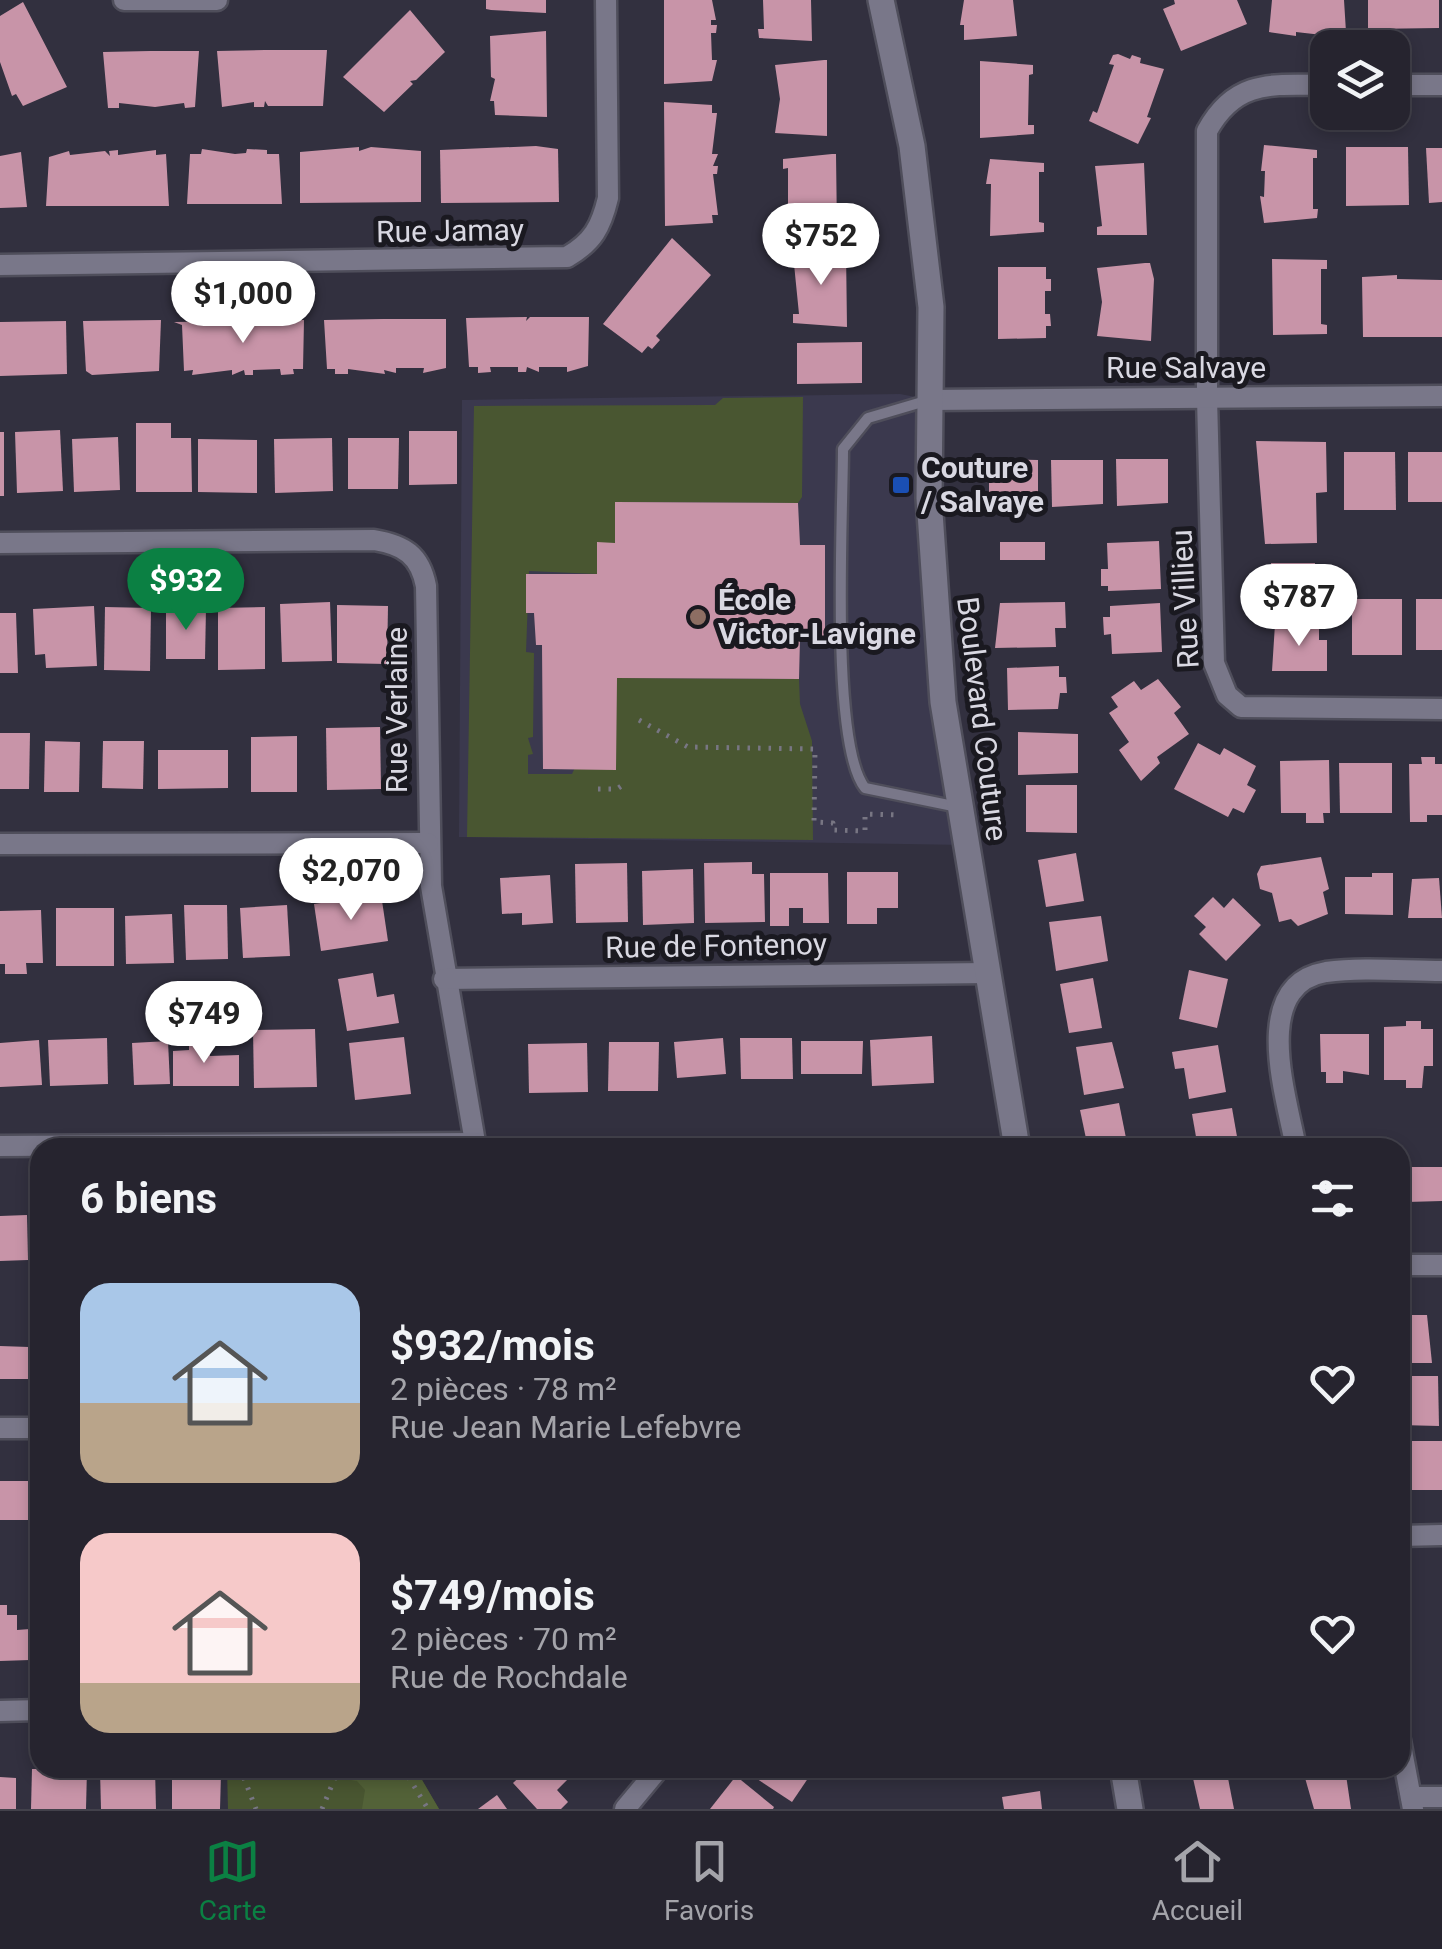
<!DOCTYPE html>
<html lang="fr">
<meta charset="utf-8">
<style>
:root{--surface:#26242f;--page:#2e2c37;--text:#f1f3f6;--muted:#a4a4aa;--line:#42414b;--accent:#0b8043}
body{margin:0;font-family:Roboto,sans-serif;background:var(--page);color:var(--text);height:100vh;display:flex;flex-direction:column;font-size:38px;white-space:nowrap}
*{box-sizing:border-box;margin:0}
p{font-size:32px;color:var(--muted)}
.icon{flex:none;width:55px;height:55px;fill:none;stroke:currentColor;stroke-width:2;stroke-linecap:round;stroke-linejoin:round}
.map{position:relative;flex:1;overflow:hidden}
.panel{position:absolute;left:30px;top:1138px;width:1380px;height:640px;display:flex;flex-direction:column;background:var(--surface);border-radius:30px;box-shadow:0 5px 15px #0003,0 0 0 2px var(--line)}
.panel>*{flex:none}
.tools{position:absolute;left:1310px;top:30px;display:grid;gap:20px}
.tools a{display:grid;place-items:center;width:100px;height:100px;border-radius:20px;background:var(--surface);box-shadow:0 5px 15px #0003,0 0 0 2px var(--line);font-size:50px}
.price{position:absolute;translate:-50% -85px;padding:0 22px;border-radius:35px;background:#fff;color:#222;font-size:32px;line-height:65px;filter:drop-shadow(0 2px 5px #0008)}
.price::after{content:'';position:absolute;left:50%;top:60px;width:30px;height:22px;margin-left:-15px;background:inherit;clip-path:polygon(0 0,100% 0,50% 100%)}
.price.active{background:var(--accent);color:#fff}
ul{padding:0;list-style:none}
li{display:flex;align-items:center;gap:30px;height:250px;padding:0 50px}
li span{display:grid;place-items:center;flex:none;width:280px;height:200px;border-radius:30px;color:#555}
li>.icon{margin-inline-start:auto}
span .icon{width:120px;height:120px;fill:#fffc;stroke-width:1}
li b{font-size:42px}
h2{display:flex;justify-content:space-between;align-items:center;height:120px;padding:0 50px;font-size:42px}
.tabs{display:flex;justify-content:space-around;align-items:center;height:140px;border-top:2px solid var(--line);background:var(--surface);font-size:28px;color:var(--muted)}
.tabs a{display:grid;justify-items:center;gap:5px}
.tabs .active{color:var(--accent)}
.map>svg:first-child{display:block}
</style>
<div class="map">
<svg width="1442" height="1809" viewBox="0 0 1442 1809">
<rect width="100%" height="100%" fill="#32303f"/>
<path fill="#3b394e" d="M900 394 931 400 966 845 459 837 462 400Z"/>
<g fill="#495631">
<path d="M803 397 802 497 798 503 616 502 615 543H597V574L529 571 526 652 534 653 533 737 528 738 533 754 528 755V774H572L617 678 799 679 800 704 812 741 813 840 467 837 474 406 715 405 723 398Z"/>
<path d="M227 1768H415L439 1809H228Z"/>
</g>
<path fill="#536238" d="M348 1768H415L439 1809H362L365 1790 357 1781 344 1779Z"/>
<g fill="#c894a8">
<path d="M486 0H546V13L491 10 486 9Z"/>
<path d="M664 0H712L716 20H711V25H717L716 33H711L712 60H717L712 81 664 84Z"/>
<path d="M763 0H811L812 41 759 38 758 29H764Z"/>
<path d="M964 0H1013L1017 36 964 40V25H960Z"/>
<path d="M1174 0H1237L1247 24 1181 51 1163 9 1175 4Z"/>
<path d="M1272 0H1344L1346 32H1331V36L1296 32V36L1269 32Z"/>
<path d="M1368 0H1439V28L1368 29Z"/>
<path d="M23 2 67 87 23 106 16 94 12 96 0 62V16Z"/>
<path d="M410 10 445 52 416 80 410 81 413 84 384 112 343 77Z"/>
<path d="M546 31 547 117 495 115 494 101H490L495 79 491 77 490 36Z"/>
<path d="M265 50H327L323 106H268L265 101 264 107H254V102L222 107 217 51Z"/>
<path d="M150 51H199L195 107 185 108 184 103 155 107 119 103V108H108L103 52Z"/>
<path d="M1118 54 1130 59 1132 55 1141 58 1140 63 1164 69 1147 117 1151 118 1138 144 1089 121 1093 111 1097 113 1114 65 1109 64 1113 55Z"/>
<path d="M824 60H827V136L775 133 780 99 775 65Z"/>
<path d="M980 61 1033 65V74L1029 75 1028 125H1034V134L980 138Z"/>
<path d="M664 102 712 105V113H717L712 154H718L713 166H718L717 174H713L718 215H712L713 223 665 226Z"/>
<path d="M1264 145 1317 150V158H1313V209H1318L1317 218 1264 223 1260 196 1264 197 1265 171H1261Z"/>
<path d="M536 146 558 149 559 202 441 203 440 150Z"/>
<path d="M359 147V151L371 147 421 151V202L300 203V152Z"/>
<path d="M1346 147H1408L1409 205 1346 206Z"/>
<path d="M1426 148H1442V202L1429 203Z"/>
<path d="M202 149 235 154 246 153 247 149 267 150V154H279L282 204H187L190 154H201Z"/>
<path d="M118 150V155L156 150V155L166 154 169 206H46L49 157 69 151 70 155 105 151 110 156 109 151Z"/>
<path d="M21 152 27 207 0 208V156Z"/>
<path d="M832 154H836L837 231 783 228 784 219H788V168L783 169V159Z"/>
<path d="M990 159 1044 163V172H1039V222L1044 223V232L990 236 991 184H986Z"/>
<path d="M1144 163 1147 235H1097V227L1102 226 1095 166Z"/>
<path d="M672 238 711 275 656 336 660 340 652 349 648 346 642 353 603 324Z"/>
<path d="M840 250H846L847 327 793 323V314H799L793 254Z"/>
<path d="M1272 259 1327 260V269H1321V324L1327 325V334L1273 335Z"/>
<path d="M1145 263H1150L1154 279 1151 341 1097 336 1102 302 1097 268Z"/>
<path d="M998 267H1046V279H1051V291H1045V314H1050L1051 326H1046V338L998 339Z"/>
<path d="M1397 275V279L1442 280V337H1363L1362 277Z"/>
<path d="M527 317 526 321 530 317H589L588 366 567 372V367H539V372L527 367 526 372H518V367H490L491 372 478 373V367H469L466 318Z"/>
<path d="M383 319H446V368L423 373 424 368H396V373L384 370 385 374 348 369V374H335V369H327L324 320Z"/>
<path d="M161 320 159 371 92 375 86 371 83 321Z"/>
<path d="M304 320 303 369H293L294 374 281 375 280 369 253 370V375H245L244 370 232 375V370L192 375 193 370 184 371 182 325 174 322Z"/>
<path d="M66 321 67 374 0 376V322Z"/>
<path d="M862 342V383L797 384V343Z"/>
<path d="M136 423H171V438H191L192 492H136Z"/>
<path d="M60 430 63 491 17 493 15 432Z"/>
<path d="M409 431H457V484L409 485Z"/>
<rect x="0" y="432" width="4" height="64"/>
<path d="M118 437 120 490 74 492 72 439Z"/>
<path d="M332 438 333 491 275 493 274 439Z"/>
<path d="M348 438H399L398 489H348Z"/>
<path d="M198 439 257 440V493L198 492Z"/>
<path d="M1256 441 1326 442 1327 492 1316 493 1317 543 1265 544Z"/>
<path d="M1344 452H1395L1396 510H1344Z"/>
<rect x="1408" y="452" width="34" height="50"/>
<path d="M989 459 1038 460V508H989Z"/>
<path d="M1116 459H1168V503L1117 506Z"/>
<path d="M1051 460H1103V504L1052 507Z"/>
<path d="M615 502 798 503 800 545H825V639H800L799 679 617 678 616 770 543 769 542 645H536L534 613H526V574H597V542L615 543Z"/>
<path d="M1159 541 1161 589 1108 591V586H1101V569H1108L1107 543Z"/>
<rect x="1000" y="542" width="45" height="18"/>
<path d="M1271 563H1315V609L1268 610Z"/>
<rect x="1352" y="599" width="50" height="56"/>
<rect x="1416" y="599" width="26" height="51"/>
<path d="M330 602 332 661 282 662 280 604Z"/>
<path d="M1065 602 1066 628H1055L1056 647 995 648 1000 603Z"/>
<path d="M1160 603 1162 652 1112 654 1111 634 1104 635 1103 617H1110V606Z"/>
<path d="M337 605 388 606 387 664 337 663Z"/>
<path d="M94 606 97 666 46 668 45 654 35 655 33 609Z"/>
<path d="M105 607 151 608 150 671 104 670Z"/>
<path d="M166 607 206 608 205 659H166Z"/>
<path d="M265 607V669L218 670V608Z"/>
<path d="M0 613H16L18 673H0Z"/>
<path d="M1275 624H1319V640H1327V671H1272Z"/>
<path d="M1059 666V677H1066L1067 693H1060L1058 709 1008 710 1007 668Z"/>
<path d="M1158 679 1181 707 1174 713 1189 734 1157 757 1160 763 1141 781 1119 750 1129 742 1109 713 1118 707 1111 697 1134 681 1141 690Z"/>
<path d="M380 727 381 789 327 790 326 728Z"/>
<path d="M1018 732 1078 734V773L1018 775Z"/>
<path d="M0 733H30L29 789H0Z"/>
<path d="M297 736V792H251V737Z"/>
<path d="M45 741 80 742 79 792H44Z"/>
<path d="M103 741H144L143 789 102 788Z"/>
<path d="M1198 743 1220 755 1224 748 1256 766 1247 785 1256 790 1244 813 1233 808 1228 817 1174 789Z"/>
<path d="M158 750H228V788L158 789Z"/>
<path d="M1421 757H1435V764H1442V815H1427V822H1410L1409 764H1422Z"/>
<path d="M1329 760 1330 813H1323L1324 823H1306V813H1281L1280 761Z"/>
<path d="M1339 763H1392V813H1340Z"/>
<path d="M1026 785H1077V833L1026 832Z"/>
<path d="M1076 853 1084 901 1046 907 1038 860Z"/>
<path d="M1321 857 1329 889 1323 892 1328 914 1298 926 1291 919 1279 922 1272 893 1260 889 1257 874 1261 866Z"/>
<path d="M752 862V874H764L765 922 705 923 704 863Z"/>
<path d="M627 863 628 922 576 923 575 864Z"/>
<path d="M693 869 694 923 643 925 642 871Z"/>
<path d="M847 872H898V908H877V924H847Z"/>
<path d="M770 873H828L829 923H803V908H789V926H770Z"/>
<path d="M1372 873H1393V915L1345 914V877H1372Z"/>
<path d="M550 875 553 923 522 925V913L502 914 500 878Z"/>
<path d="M1439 878 1442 918H1408L1412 879Z"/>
<path d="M381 894 388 941 321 951 314 904Z"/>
<path d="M1213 897 1224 908 1233 898 1261 925 1226 961 1199 934 1206 927 1194 916Z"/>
<path d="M184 905H227L228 959 186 960Z"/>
<path d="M287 905 290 956 243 958 240 908Z"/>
<rect x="56" y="908" width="58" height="58"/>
<path d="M41 910 43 963H26L27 974H5V964H0V911Z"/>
<path d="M172 914 174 963 126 964 125 916Z"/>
<path d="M1101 916 1108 961 1056 971 1049 922Z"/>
<path d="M1189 970 1228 979 1217 1028 1179 1019Z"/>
<path d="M373 973 377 997 394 994 399 1023 347 1031 338 979Z"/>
<path d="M1093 978 1102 1028 1069 1033 1060 984Z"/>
<path d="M1406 1021H1421V1029H1433V1066H1424L1422 1088H1406V1080H1384V1027L1406 1026Z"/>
<path d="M315 1029 317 1087 254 1088 253 1030Z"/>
<path d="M1320 1034H1369V1075L1343 1071V1083H1326V1072H1321Z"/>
<path d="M932 1036 934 1083 872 1086 870 1040Z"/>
<path d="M189 1037H209L210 1056 239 1055V1086H173V1051L189 1050Z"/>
<path d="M404 1037 411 1094 355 1100 349 1043Z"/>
<path d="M107 1038 108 1084 50 1086 48 1040Z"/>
<path d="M723 1038 726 1074 677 1078 674 1042Z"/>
<path d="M740 1038H792L793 1079H741Z"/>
<path d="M39 1040 42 1085 0 1087V1043Z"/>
<path d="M168 1041 170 1084 134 1085 132 1043Z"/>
<path d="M801 1041H863L862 1074H801Z"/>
<path d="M609 1042H659L658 1091H608Z"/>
<path d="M1112 1042 1124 1088 1084 1095 1076 1047Z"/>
<path d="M587 1043 588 1092 529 1093 528 1044Z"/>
<path d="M1218 1045 1226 1092 1189 1099 1184 1068 1175 1069 1172 1052Z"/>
<path d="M1119 1103 1128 1148H1088L1080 1110Z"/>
<path d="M1232 1108 1239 1148H1198L1192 1114Z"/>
<path d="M946 1138V1148H886V1139Z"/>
<rect x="683" y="1141" width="60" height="7"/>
<path d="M1406 1167H1442V1201L1407 1202Z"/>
<path d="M27 1215 28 1260 0 1261V1216Z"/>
<path d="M1400 1315H1427L1432 1363H1400Z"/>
<path d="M0 1346 29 1347 28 1379H0Z"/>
<path d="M1400 1376H1438L1439 1426 1400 1425Z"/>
<rect x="1409" y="1441" width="33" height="49"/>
<rect x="0" y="1481" width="29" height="39"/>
<path d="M35 1601H40V1660H34Z"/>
<path d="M0 1605H7V1615H17V1630L30 1629V1660L0 1661Z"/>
<path d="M529 1768H564L572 1775 557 1790 568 1802 561 1809H537L513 1783Z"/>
<path d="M747 1768H815L792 1802 745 1771Z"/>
<path d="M1226 1768 1234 1809H1200L1192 1774Z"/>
<path d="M1325 1768H1345L1351 1809H1314L1303 1771Z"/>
<path d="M32 1769H87L86 1809H31Z"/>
<path d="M155 1769 156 1809H101L100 1770Z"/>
<path d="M172 1772 221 1773 220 1809H172Z"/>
<path d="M736 1776 774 1807 773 1809H710Z"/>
<path d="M0 1777 16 1778V1809H0Z"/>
<path d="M1040 1791 1042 1809H1004L1002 1797Z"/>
<path d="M497 1795 507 1809H478Z"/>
</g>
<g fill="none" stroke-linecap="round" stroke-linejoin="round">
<defs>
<path id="service" d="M929 400 868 418 843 449C843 515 830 744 865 788L958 807"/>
<g id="minor">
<path d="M124 0H217"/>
<path d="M1328 85C1273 85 1236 78 1207 131V398L1214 663 1227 695 1241 707 1442 709"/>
<path d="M1392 85H1442"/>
<path d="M0 265 567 257C593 242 601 227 608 198L606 0"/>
<path d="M931 400 1442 396"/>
<path d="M0 543 374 540C404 545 420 555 426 586L431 886 476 1148"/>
<path d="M0 844 428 843"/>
<path d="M444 979 988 973"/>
<path d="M0 1146 475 1143"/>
<path d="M1296 1148C1287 1098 1249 985 1326 972 1363 967 1404 971 1442 971"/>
<path d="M1400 1265H1442"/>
<path d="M0 1428H40"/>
<path d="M1400 1536 1442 1535"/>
<path d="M0 1711 40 1710"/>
<path d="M1400 1740 1413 1809"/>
<path d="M1411 1797H1442"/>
<path d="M625 1809 659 1768"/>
</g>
<g id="tertiary">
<path d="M881 0 912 146 931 307 929 498 943 702 1017 1148"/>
<path d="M1123 1768 1130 1809"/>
</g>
</defs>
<use href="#service" stroke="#4f4e5b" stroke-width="15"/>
<use href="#minor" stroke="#4f4e5b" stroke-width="25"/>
<use href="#tertiary" stroke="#4f4e5b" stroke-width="30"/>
<g stroke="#787683" stroke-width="5" stroke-dasharray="2.5 8" stroke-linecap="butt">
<path d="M871 643 914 642"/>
<path d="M639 720 688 747 815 749 814 822 833 823V830L865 831V814L900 815"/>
<path d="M598 789H617L627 782"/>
<path d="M240 1768 256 1809"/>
<path d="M403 1768 428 1809"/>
<path d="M322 1809 339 1768"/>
</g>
<use href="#service" stroke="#797789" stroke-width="10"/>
<use href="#minor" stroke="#797789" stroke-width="20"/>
<use href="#tertiary" stroke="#797789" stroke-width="25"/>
</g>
<rect fill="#1a4fb4" stroke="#1a1920" stroke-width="4" x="891" y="475" width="20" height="20" rx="5"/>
<circle fill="#8d6e63" stroke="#1a1920" stroke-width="4" cx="698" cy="617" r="10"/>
<g text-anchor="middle" stroke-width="10" stroke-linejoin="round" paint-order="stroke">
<g font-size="30" fill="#d9d8e2" stroke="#1a1920">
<text transform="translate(450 231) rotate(-1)" y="10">Rue Jamay</text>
<text x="1186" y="378">Rue Salvaye</text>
<text transform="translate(1185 599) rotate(-93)" y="10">Rue Villieu</text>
<text transform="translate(397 710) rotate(-90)" y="10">Rue Verlaine</text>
<text transform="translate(982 719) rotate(83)" y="10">Boulevard Couture</text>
<text transform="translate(716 946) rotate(-1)" y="10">Rue de Fontenoy</text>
</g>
<g font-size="30" font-weight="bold" fill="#d9d8e2" stroke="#1a1920" text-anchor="start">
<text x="921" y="478">Couture<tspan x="921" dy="34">/ Salvaye</tspan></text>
<text x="718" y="610">École<tspan x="718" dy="34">Victor-Lavigne</tspan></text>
</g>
</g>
</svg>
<div class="tools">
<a><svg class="icon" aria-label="layers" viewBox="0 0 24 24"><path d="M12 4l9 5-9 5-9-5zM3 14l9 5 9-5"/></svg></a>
</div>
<b class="price" style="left:821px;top:288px">$752</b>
<b class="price" style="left:243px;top:346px">$1,000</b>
<b class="price active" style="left:186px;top:633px">$932</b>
<b class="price" style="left:1299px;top:649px">$787</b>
<b class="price" style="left:351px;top:923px">$2,070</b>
<b class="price" style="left:204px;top:1066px">$749</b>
<section class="panel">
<h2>6 biens<svg class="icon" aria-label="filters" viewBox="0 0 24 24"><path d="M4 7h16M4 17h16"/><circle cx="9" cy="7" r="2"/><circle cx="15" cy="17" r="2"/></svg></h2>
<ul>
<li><span style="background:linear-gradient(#a9c7e8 60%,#b9a48a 0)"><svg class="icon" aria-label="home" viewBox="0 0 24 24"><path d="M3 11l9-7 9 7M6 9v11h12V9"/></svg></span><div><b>$932/mois</b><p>2 pièces · 78 m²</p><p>Rue Jean Marie Lefebvre</p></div><svg class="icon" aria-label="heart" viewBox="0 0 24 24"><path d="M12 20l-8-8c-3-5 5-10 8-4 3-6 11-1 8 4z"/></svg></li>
<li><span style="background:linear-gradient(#f6c9c9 75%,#b9a48a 0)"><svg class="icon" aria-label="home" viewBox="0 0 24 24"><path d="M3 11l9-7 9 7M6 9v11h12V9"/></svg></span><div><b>$749/mois</b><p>2 pièces · 70 m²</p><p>Rue de Rochdale</p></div><svg class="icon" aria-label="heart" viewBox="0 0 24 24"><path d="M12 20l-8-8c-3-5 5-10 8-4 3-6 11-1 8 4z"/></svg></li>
</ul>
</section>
</div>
<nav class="tabs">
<a class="active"><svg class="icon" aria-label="map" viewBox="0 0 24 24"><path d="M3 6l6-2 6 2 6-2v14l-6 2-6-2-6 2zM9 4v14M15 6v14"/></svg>Carte</a>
<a><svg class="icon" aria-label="saved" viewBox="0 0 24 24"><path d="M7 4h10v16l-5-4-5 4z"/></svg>Favoris</a>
<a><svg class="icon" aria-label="home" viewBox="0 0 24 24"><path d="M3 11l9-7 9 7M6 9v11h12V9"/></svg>Accueil</a>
</nav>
